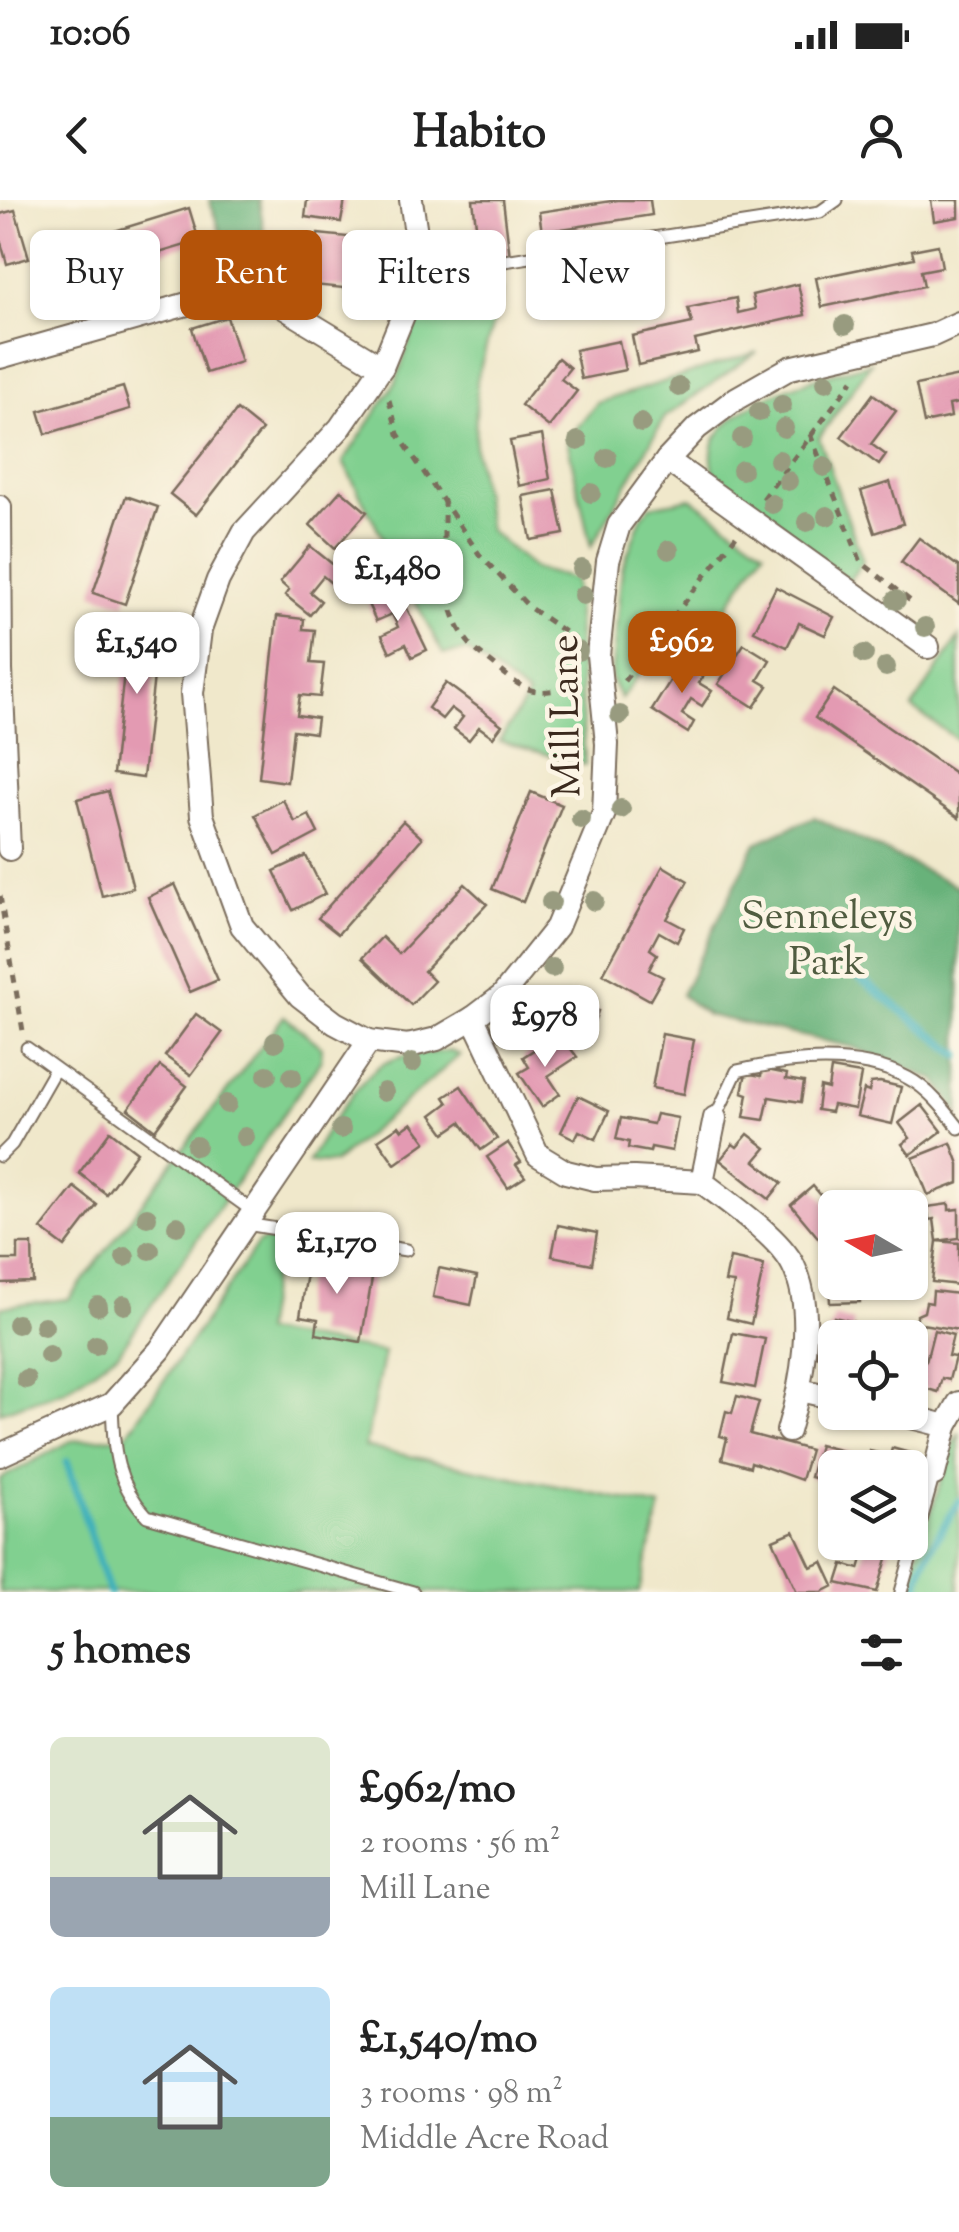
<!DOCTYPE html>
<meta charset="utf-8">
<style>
:root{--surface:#fff;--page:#f2f2f2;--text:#222;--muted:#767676;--accent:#b45309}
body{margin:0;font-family:"Sorts Mill Goudy",serif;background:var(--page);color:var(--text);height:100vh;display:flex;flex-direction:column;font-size:38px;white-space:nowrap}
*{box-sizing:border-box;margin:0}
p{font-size:32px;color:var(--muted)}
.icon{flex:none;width:55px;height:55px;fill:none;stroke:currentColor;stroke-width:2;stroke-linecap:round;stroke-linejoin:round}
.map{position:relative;height:1392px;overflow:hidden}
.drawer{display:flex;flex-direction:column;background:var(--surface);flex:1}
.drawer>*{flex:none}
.hud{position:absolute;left:30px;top:30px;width:900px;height:90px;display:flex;gap:20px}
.needle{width:65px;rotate:279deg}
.tools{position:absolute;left:818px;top:990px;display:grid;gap:20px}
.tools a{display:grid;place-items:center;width:110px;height:110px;border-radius:15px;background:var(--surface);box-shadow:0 2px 8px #0004;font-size:50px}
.price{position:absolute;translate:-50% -85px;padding:0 22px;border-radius:20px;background:#fff;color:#222;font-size:32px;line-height:65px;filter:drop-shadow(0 2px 5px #0008)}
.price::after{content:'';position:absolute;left:50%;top:60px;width:30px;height:22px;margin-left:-15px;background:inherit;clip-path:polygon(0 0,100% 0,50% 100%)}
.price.current{background:var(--accent);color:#fff}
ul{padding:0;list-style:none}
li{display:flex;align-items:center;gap:30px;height:250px;padding:0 50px}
li span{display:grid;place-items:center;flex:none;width:280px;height:200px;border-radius:15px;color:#555}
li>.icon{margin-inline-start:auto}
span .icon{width:120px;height:120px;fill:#fffc;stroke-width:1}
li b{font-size:42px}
h2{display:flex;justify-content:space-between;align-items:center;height:120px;padding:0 50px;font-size:42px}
.tag{padding:0 35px;border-radius:15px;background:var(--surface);box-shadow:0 2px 8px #0004;font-size:35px;line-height:90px}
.tag.current{background:var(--accent);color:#fff}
.status{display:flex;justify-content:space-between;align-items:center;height:70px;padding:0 50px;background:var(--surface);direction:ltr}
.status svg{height:28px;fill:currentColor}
header{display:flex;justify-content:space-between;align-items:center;height:130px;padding:0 50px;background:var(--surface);font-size:45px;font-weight:700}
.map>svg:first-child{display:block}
</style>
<div class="status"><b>10:06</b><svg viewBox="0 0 49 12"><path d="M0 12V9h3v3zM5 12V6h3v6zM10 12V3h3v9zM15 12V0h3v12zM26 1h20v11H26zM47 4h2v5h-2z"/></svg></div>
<header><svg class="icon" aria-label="back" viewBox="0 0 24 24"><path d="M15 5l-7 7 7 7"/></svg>Habito<svg class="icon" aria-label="person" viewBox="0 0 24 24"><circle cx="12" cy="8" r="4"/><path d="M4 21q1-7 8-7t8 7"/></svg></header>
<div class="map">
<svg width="959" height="1392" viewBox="0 0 959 1392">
<rect width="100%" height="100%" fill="#fcf5e5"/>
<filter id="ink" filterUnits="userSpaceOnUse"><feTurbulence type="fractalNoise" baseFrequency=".01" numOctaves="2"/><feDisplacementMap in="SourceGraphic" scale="20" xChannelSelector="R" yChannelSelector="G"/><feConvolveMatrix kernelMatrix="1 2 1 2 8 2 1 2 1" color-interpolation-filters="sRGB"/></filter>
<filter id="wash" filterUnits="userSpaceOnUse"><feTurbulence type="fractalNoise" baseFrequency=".0048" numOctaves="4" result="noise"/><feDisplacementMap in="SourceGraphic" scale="40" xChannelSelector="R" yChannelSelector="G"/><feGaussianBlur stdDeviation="2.25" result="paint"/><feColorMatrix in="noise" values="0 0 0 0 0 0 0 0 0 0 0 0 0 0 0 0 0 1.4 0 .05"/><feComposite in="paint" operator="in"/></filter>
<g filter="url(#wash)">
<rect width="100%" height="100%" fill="#f0e8cb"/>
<g fill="#81d090" stroke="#5e7d57" stroke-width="2.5">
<path d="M428 86 502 91 477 179 475 248 489 330 534 369 575 379 585 565 499 541 528 496 468 451 443 454 343 262 396 182Z"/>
<path d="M757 152 665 217 591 347 567 240 597 203Z"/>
<path d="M871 163 819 238 863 361 849 381 718 285C713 270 708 253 716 238 741 195 826 175 871 163Z"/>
<path d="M691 298 764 350 711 432 670 431 621 499 611 479 622 369 641 318 650 306Z"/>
<path d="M959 437V541L912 508Z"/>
<path d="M284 816 322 847 321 860 119 1152 65 1190 0 1212V1107L69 1099Z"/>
<path d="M450 851 460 855 334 963 308 962C323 937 360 873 387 862 406 853 429 853 450 851Z"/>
<path d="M279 1034 263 1132 384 1152 365 1247 661 1307 639 1392H0V1279L71 1241 126 1236 258 1043Z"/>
<path d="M959 1232V1392H905L951 1250Z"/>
</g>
<g fill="#68b27a" stroke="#526e4c" stroke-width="2.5">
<path d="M209 0H259L264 31 227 51Z"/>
<path d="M814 617 959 687V915L936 880 852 847 707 815 681 795 756 643Z"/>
</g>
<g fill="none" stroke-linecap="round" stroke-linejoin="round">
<g stroke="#41b1ba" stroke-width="8">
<path d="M852 772 959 855"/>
<path d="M67 1262 109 1392"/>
<path d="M918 1392C917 1361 945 1327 959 1301"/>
</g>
</g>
<g id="blocks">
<g fill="#e39ab2">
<path d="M307 0H345L341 22 305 17Z"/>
<path d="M473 0H503L510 57 480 60Z"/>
<path d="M618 0H650L652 15 542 32 539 12Z"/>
<path d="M931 0H959V17L934 21Z"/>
<path d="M189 8 199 41 46 87 36 55Z"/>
<path d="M15 10 29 58 7 64 0 39V14Z"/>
<path d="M318 34 358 38 353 89 313 85Z"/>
<path d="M938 45 942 67 921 71 924 86 822 107 816 78 914 58 912 50Z"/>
<path d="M798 84 805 115 695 140 698 152 638 165 632 136 692 123 688 108 736 98 738 113 755 109 752 95Z"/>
<path d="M227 117 241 162 206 173 192 128Z"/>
<path d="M619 141 625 170 581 179 575 150Z"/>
<path d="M558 158 570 168 561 179 577 191 549 227 521 205Z"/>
<path d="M959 176V203L949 205 951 217 924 223 916 185Z"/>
<path d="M123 187 130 209 46 234 39 211Z"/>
<path d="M873 194 896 211 871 244 886 255 879 265 841 237Z"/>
<path d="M237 210 262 230 196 315 170 294Z"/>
<path d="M542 235 550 279 519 286 510 241Z"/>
<path d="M890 282 903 324 875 333 861 291Z"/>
<path d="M341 290 367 312 335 348 310 325Z"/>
<path d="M555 290 564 334 531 340 523 296Z"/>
<path d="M126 296 158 307 125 404 93 393Z"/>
<path d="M919 338 959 367V404L901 362Z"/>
<path d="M310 346 341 371 337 382 331 383 323 376 310 392 321 401 310 415 285 395 289 390 280 382Z"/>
<path d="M776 387 834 417 825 435 799 423 787 447 754 431Z"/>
<path d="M398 390 427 450 412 457 406 444 390 452 382 435 398 427 392 414 376 421 368 404Z"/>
<path d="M277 416 304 419 303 429 315 430 311 463 324 464 320 497 300 495 297 515 317 518 315 533 293 530 287 582 259 578Z"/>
<path d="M130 417 160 420 143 578 113 574Z"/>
<path d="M744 444 770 460 758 480 768 486 754 507 718 484Z"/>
<path d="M683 460 705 474 699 483 712 491 702 506 691 499 682 514 694 522 688 533 652 510Z"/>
<path d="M446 483 502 525 493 537 479 527 469 540 454 529 463 517 451 508 442 519 428 508Z"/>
<path d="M834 490 959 576V618L815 518Z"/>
<path d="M108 591 133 688 102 696 77 599Z"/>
<path d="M531 592 562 605 523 702 492 689Z"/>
<path d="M283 600 295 622 309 615 318 633 276 655 255 615Z"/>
<path d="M403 621 422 638 338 734 318 718Z"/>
<path d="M306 656 325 694 293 710 274 671Z"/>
<path d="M663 666 688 681 667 719 684 728 677 742 659 732 650 749 657 754 649 770 663 777 650 800 603 774Z"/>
<path d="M175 684 218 780 190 792 148 697Z"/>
<path d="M465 684 487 704 424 771 434 781 411 805 362 758 382 737 399 754Z"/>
<path d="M565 799 598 811 586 845 562 836 568 819 559 816Z"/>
<path d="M196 814 222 833 191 875 165 856Z"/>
<path d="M662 834 694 840 684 894 652 888Z"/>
<path d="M565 841 577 857 548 876 560 894 542 907 519 873 529 867 523 857 546 842 551 850Z"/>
<path d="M160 866 187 886 155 930 128 909Z"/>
<path d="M762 869 787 874 786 879 804 882 801 902 769 897 764 920 744 917 748 894 742 892 746 873 761 876Z"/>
<path d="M831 869 861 874 855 909 833 905 831 912 817 910 820 887 828 889Z"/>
<path d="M880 882 901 887 892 924 857 916 864 890 869 892 871 883Z"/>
<path d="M461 886 497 939 481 950 461 922 445 933 432 915 448 903 444 897Z"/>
<path d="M578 896 609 911 596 939 579 931 575 939 561 932Z"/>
<path d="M922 905 942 931 910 955 902 944 910 938 899 923Z"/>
<path d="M656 914 678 918 672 951 651 947 650 952 628 948 629 942 616 939 621 918 653 924Z"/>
<path d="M412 923 426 942 395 964 378 940 399 926 402 930Z"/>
<path d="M110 931 137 952 106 994 79 973Z"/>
<path d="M748 934 766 948 755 961 782 983 769 999 720 960 733 944 737 947Z"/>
<path d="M508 943 521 962 516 965 525 977 508 988 487 957Z"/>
<path d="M951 943 959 964V983L928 995 913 958Z"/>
<path d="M813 986 835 1012V1039L826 1047 791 1005Z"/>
<path d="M74 987 97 1005 65 1047 41 1029Z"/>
<path d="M949 1004V1010L959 1009V1038L937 1041 959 1043V1085L932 1082 937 1041 934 1019 929 1020 927 1007Z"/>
<path d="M558 1025 597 1033 592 1064 552 1056Z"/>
<path d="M18 1044H32L33 1082 0 1083V1060H18Z"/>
<path d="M827 1050H835V1082H859L860 1102 830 1103Z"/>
<path d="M310 1055 374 1067 361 1142 316 1134 318 1119 300 1116Z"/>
<path d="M730 1058 764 1065 751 1124 727 1118 734 1083 725 1082Z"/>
<path d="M439 1068 477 1076 471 1105 433 1097Z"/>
<path d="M933 1091 959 1094V1130L922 1124 917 1120V1115L924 1112 926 1102 932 1103Z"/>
<path d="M834 1117 854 1122 850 1138H835V1168L827 1166 829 1160 816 1156 822 1136 828 1137Z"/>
<path d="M934 1130 953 1135 948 1156 955 1157 949 1180 942 1178 938 1192 913 1185 915 1179 910 1177V1156L926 1161Z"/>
<path d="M733 1133 765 1139 755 1188 723 1182Z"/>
<path d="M737 1196 759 1202 750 1234 810 1250 801 1280 751 1262 750 1267 722 1259 727 1238 720 1236 726 1211 732 1213Z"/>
<path d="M819 1245 851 1253 847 1268H835V1283L810 1277Z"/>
<path d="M892 1248 913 1254 910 1268H866L870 1251 890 1256Z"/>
<path d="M794 1331 811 1367 823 1362 834 1386 822 1392H797L773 1340Z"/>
<path d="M867 1342H892L877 1392 837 1383 843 1364 859 1369Z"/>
</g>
</g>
</g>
<g filter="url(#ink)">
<use href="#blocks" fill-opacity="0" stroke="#7a6c5b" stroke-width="2.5"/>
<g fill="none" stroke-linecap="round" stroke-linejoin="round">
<defs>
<g id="lane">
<path d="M414 75 820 12 837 0"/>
<path d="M27 848 254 1012"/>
<path d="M715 918 737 871C790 859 858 852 908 878 929 889 945 910 959 928"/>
<path d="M0 956 12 944 55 869"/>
<path d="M246 1024 406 1050"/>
<path d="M112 1204C114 1250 114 1280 147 1316L413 1392"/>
<path d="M901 1392 934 1274"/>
</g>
<g id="street">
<path d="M411 0 416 33 414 75 404 113 382 167 340 228 244 332 218 380 200 430 192 493 202 616 242 726 300 796 335 823 369 841 408 846 437 839 473 818 502 796 557 727 604 613 607 544 598 455 608 361 619 325 667 260 697 228 737 198 790 168 933 135 959 123"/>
<path d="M0 157 226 93 243 91 265 96 382 167"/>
<path d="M667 260 928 447"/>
<path d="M0 307 1 470 9 649"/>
<path d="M473 818 538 955 566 972 595 979 634 978 702 982 715 918"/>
<path d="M702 982C728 1002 779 1037 793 1065 816 1110 802 1184 788 1231"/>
<path d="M800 1190 835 1198"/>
<path d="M892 1212 946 1226 934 1274"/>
<path d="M946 1226 959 1203"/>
<path d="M0 1255 112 1204 160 1150 369 841"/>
</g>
</defs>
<use href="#lane" stroke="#7a6c5b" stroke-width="15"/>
<use href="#street" stroke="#7a6c5b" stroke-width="26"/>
<g stroke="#7a6c5b" stroke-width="5" stroke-dasharray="8 8" stroke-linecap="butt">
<path d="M389 200 398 234 479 354 530 408 575 439"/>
<path d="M810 234 861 362 913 403"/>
<path d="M444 299C445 345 438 405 469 443 477 453 489 460 499 469 529 495 537 495 576 486"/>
<path d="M763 299 853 180"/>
<path d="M624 481 736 336"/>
<path d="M0 696 23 831"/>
</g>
<use href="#lane" stroke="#fff" stroke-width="11"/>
<use href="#street" stroke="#fff" stroke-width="22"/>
</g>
<g fill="#989b7f">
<circle cx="845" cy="125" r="10"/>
<circle cx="826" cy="182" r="10"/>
<circle cx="679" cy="187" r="10"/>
<circle cx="782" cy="205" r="10"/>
<circle cx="759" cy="212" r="10"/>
<circle cx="641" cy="223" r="10"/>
<circle cx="784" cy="228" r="10"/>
<circle cx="742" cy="238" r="10"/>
<circle cx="578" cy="241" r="10"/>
<circle cx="607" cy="258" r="10"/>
<circle cx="779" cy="260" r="10"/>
<circle cx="824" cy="267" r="10"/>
<circle cx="742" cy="270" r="10"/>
<circle cx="788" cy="281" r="10"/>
<circle cx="591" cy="293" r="10"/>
<circle cx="772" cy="304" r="10"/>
<circle cx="827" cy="316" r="10"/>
<circle cx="807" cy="322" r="10"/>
<circle cx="669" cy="350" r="10"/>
<circle cx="582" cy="369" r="10"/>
<circle cx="583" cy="395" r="10"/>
<circle cx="896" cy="400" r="10"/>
<circle cx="925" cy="427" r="10"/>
<circle cx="640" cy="443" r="10"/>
<circle cx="578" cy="451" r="10"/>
<circle cx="864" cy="454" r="10"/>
<circle cx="886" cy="467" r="10"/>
<circle cx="620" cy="515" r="10"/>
<circle cx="621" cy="609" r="10"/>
<circle cx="581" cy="619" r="10"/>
<circle cx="594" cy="701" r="10"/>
<circle cx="551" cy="702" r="10"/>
<circle cx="552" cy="768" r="10"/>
<circle cx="275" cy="842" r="10"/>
<circle cx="412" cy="863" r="10"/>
<circle cx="267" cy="875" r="10"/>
<circle cx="292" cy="877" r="10"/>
<circle cx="384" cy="892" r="10"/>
<circle cx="227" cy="904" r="10"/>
<circle cx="341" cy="929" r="10"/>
<circle cx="245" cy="937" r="10"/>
<circle cx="196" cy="946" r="10"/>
<circle cx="147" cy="1017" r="10"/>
<circle cx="177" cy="1026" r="10"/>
<circle cx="150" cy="1050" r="10"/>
<circle cx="125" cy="1057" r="10"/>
<circle cx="124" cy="1105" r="10"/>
<circle cx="98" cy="1106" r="10"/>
<circle cx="17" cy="1124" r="10"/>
<circle cx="44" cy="1126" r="10"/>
<circle cx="96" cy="1145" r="10"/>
<circle cx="49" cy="1155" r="10"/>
<circle cx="26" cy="1179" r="10"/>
</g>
</g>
<g text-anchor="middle" stroke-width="9" stroke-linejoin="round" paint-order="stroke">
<g font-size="40" fill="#3b2a1e" stroke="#fcf5e5">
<text transform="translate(564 516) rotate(-91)" y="14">Mill Lane</text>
</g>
<g font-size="40" fill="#505c40" stroke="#fcf5e5">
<text x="827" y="728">Senneleys<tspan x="827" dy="46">Park</tspan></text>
</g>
</g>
</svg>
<div class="tools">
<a><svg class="needle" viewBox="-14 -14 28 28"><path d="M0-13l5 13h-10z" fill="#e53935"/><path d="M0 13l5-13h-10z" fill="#767676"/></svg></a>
<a><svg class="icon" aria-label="locate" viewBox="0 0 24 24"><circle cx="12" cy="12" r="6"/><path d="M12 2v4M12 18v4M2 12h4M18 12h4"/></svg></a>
<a><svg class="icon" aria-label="layers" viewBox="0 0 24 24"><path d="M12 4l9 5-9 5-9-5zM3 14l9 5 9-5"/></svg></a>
</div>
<b class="price" style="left:398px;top:424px">£1,480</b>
<b class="price current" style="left:682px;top:496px">£962</b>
<b class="price" style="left:137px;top:497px">£1,540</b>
<b class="price" style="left:545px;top:870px">£978</b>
<b class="price" style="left:337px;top:1097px">£1,170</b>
<div class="hud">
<a class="tag">Buy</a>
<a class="tag current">Rent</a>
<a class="tag">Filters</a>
<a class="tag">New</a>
</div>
</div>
<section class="drawer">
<h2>5 homes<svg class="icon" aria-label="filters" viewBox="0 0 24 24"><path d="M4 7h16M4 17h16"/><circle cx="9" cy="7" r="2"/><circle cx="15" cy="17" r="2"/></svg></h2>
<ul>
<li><span style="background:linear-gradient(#dfe7d0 70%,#9aa5b1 0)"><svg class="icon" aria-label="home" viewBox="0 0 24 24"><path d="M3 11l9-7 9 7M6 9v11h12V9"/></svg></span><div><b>£962/mo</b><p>2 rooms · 56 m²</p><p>Mill Lane</p></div></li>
<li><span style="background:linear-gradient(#bfe0f5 65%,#7fa58c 0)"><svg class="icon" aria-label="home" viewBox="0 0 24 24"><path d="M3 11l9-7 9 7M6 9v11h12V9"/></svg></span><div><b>£1,540/mo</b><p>3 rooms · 98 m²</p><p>Middle Acre Road</p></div></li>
</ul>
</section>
